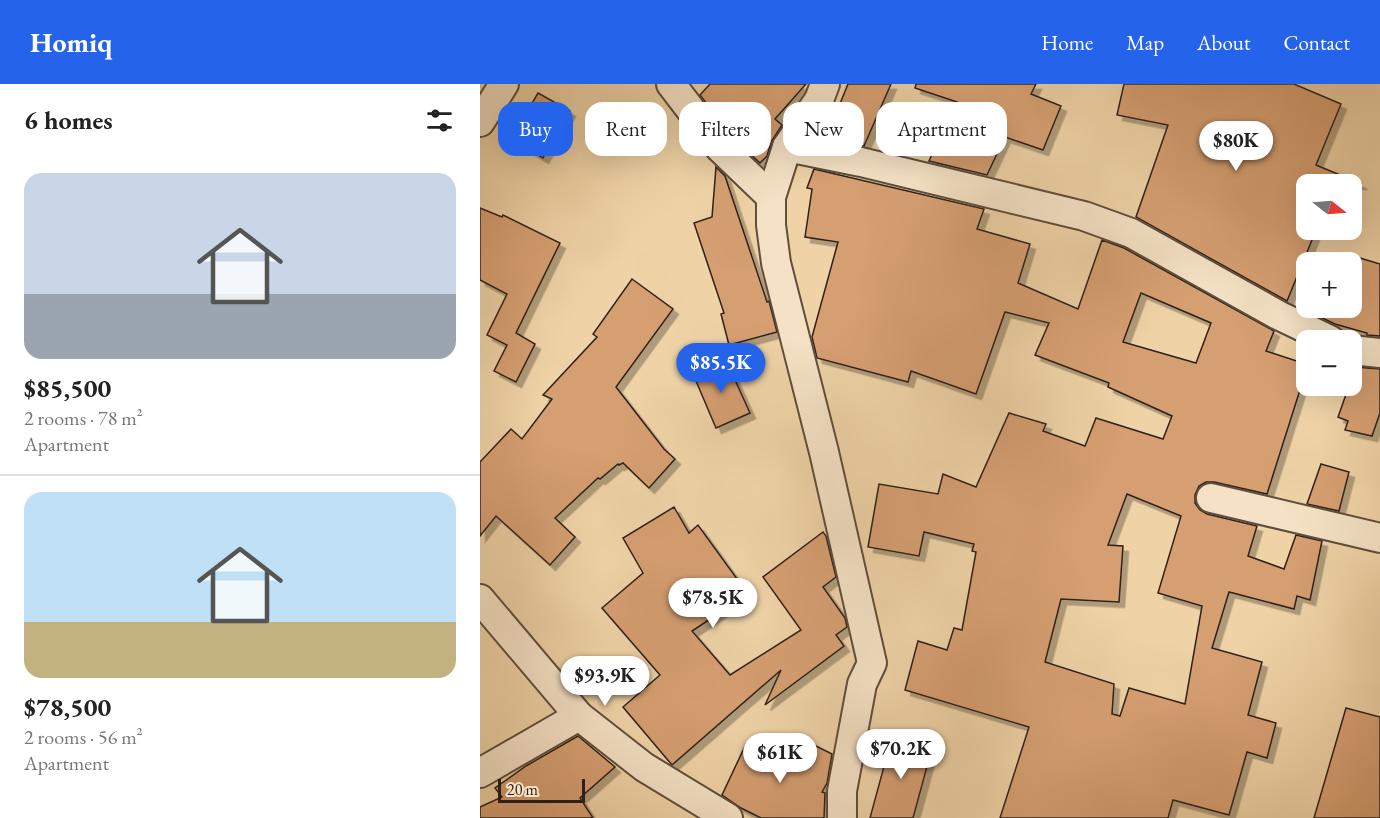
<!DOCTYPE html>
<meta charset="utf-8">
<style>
:root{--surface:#fff;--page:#f2f2f2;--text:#222;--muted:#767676;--line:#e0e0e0;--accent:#2563eb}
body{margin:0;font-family:"EB Garamond",serif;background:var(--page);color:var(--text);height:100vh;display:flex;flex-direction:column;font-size:22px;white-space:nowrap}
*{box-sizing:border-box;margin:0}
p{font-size:20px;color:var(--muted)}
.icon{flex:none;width:33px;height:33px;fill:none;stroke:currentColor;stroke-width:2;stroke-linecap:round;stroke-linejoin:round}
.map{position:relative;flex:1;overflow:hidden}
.side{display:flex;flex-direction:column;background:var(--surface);width:480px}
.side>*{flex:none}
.banner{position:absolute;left:18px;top:18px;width:570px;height:54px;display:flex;gap:12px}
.needle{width:39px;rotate:107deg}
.buttons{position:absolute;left:816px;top:90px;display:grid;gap:12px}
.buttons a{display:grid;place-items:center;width:66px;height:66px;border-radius:12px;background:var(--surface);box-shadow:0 6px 24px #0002;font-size:30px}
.scale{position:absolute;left:18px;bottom:15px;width:87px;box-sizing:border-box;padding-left:6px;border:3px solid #2f211a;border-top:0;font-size:16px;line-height:21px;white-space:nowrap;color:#2f211a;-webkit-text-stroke:4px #f5e2c6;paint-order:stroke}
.price{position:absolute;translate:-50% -51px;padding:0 14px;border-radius:21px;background:#fff;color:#222;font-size:20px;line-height:39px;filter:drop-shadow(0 2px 3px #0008)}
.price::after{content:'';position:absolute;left:50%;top:36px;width:18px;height:14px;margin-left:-9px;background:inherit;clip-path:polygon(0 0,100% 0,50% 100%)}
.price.on{background:var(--accent);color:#fff}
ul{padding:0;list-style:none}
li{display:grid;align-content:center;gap:12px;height:318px;padding:0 24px}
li+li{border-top:2px solid var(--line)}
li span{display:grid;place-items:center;height:186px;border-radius:18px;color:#555}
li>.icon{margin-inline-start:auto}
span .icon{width:108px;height:108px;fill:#fffc;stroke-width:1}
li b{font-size:26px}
h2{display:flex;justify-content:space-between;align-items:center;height:72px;padding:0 24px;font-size:26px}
.chip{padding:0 21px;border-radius:18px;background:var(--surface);box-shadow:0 6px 24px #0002;font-size:21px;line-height:54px}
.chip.on{background:var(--accent);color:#fff}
header{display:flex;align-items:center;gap:36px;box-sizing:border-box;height:84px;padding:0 30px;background:var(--accent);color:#fff}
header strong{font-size:28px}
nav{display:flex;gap:33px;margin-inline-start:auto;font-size:21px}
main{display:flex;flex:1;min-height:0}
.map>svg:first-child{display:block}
</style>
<header>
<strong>Homiq</strong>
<nav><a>Home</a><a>Map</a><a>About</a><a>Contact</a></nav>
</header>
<main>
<section class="side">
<h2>6 homes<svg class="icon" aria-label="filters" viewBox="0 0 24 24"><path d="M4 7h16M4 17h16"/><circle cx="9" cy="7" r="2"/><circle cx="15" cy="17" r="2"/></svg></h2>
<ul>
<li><span style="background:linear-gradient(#c9d6e8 65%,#9aa5b1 0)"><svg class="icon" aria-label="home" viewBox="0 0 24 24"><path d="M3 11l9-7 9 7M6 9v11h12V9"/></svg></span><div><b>$85,500</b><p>2 rooms · 78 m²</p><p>Apartment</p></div></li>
<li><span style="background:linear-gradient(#bfe0f5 70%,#c2b280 0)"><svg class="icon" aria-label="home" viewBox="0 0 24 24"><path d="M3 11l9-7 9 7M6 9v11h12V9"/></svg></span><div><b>$78,500</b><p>2 rooms · 56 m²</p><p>Apartment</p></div></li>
</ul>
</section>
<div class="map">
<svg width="900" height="734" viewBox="0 0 900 734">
<defs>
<filter id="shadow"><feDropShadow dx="5.5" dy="5.5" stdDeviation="0" flood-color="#0004"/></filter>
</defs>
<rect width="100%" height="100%" fill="#efd3a7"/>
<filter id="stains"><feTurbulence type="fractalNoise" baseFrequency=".00333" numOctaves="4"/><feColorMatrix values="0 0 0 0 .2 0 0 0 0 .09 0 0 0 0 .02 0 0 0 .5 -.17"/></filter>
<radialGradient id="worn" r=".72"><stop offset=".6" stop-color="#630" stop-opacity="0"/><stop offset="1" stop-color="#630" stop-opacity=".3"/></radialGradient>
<g fill="#d69f72" stroke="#2f211a" stroke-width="1.5" fill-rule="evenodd" filter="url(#shadow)">
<path d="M230 0H326L295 35 302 41 291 58 287 72 280 79 252 53 220 11Z"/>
<path d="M368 0H411L384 62 346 54Z"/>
<path d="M436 0H556L551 10 581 22 563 66 525 53 507 91 449 77 477 18 435 4Z"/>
<path d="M644 0H814L861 20 836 81 882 100H826V147L834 151 807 217 656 133 688 41 637 31Z"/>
<path d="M58 9 90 27 63 74 31 55Z"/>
<path d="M236 83 245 92 287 218 289 217 297 248 249 261 241 230 244 229 214 139 232 133Z"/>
<path d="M334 85 504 125 497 145 550 160 538 199 598 225 622 156 644 164 794 247 786 267 826 280V287L787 410 734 398H726L719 402 715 411V419L720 426 727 430 777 442 768 472 804 485 816 451 842 457 830 516 817 512 814 525 749 508 732 564 782 578 768 631 796 639 787 674 767 668 749 731 693 716 688 734H520L549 643 425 606 438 557 467 566 474 544 482 546 496 468 492 467 494 460 444 448 439 472 388 463 399 400 458 410 463 390 496 403 529 329 566 340 563 347 605 362 616 334 683 355 692 332 628 303 629 299 555 271 569 239 525 228 496 310 431 287 428 298 337 274 332 253 358 158 325 153 332 105 327 104ZM661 209 731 239 716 279 643 258ZM647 410 701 432 678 509 722 522 705 620 649 604 640 632 632 630 634 600 565 578 581 515 639 518 643 462 628 461Z"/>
<path d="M0 124 22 133 23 131 80 159 36 249 55 260 36 298 14 287 27 261 7 251 27 210 0 196Z"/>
<path d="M880 174 900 180V252L887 251V249L855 240 821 224H872V202Z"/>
<path d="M152 195 193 225 136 303 184 365 195 375 169 404 143 379 139 381 138 380 120 395 118 394 75 434 95 453 70 481 16 432 0 452V378L31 345 42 355 72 315 63 311 117 253 113 250Z"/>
<path d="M246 276 270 329 236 344 213 290Z"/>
<path d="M875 283 900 285V329L892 352 865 346 868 337 858 333 869 302H872V294Z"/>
<path d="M841 380 869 388 859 427 827 420Z"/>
<path d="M194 423 209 449 218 441 268 510 212 547 250 591 321 546 283 493 343 448 346 452 356 493 343 503 365 534 367 543 356 551 364 562 285 621 301 586 192 681 143 623 180 591 122 524 163 489 143 454Z"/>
<path d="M866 624 900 633V734H834Z"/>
<path d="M98 652 135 683 100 714 113 734H0V723L22 713 15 704 46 682Z"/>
<path d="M412 653 452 664 433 734H390Z"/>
<path d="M328 658 352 670 347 699 342 708 345 709 344 734H281L261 724 242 711 266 660 315 684Z"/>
</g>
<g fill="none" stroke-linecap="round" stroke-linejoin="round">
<defs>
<g id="minor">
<path d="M191 0 240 64 291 113"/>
<path d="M345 0 339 16 307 63 291 113V141L296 179 344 368 392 579 382 600 362 707V734"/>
<path d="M0 38 24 0"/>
<path d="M307 63 381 78 604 132 651 149 798 231 850 256"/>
<path d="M872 266 900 269"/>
<path d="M731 414 900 454"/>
<path d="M0 515 99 632 164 683 248 734"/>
<path d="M0 689 99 632"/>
</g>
</defs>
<use href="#minor" stroke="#5f4e3d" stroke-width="32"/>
<use href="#minor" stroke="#f5e2c6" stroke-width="28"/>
</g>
<rect width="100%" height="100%" filter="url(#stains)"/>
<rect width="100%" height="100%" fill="url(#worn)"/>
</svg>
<div class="buttons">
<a><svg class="needle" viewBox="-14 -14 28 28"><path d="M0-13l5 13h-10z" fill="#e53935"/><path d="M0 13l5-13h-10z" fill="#767676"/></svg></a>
<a>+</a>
<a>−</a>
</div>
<div class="scale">20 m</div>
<b class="price" style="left:756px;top:88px">$80K</b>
<b class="price on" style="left:241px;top:310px">$85.5K</b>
<b class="price" style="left:233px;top:545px">$78.5K</b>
<b class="price" style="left:125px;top:623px">$93.9K</b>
<b class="price" style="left:421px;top:696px">$70.2K</b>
<b class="price" style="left:300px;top:700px">$61K</b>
<div class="banner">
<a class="chip on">Buy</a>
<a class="chip">Rent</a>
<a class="chip">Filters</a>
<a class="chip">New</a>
<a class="chip">Apartment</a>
</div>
</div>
</main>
